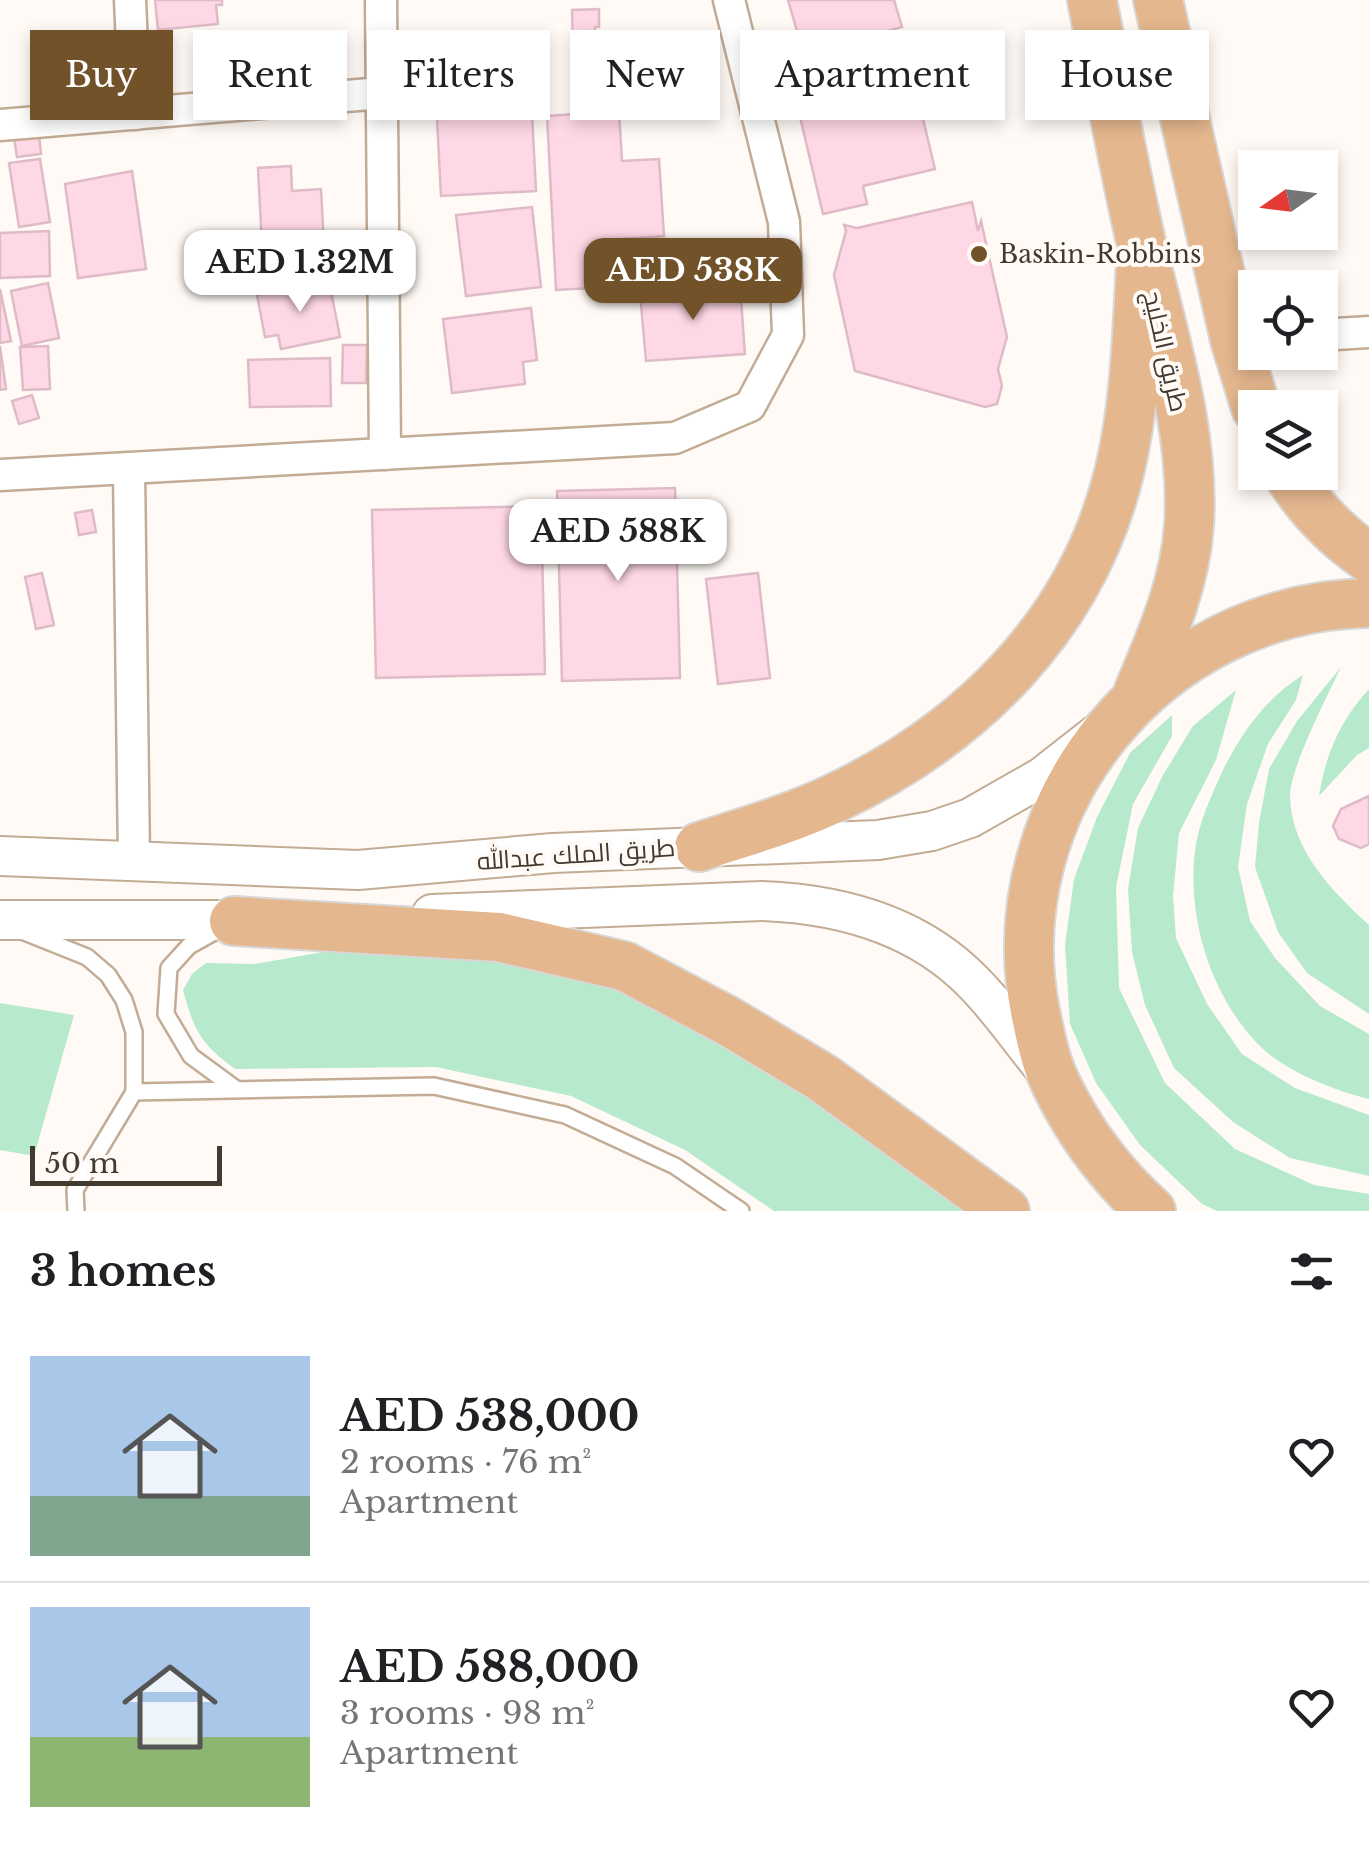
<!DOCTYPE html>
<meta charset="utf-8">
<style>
:root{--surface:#fff;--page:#f2f2f2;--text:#202124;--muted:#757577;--line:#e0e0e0;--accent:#725228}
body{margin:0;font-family:"Libre Baskerville",Cairo,serif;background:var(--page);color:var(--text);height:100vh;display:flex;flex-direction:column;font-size:38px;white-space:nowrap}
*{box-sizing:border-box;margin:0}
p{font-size:32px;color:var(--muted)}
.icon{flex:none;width:55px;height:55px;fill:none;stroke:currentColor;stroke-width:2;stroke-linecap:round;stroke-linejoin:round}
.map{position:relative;height:1211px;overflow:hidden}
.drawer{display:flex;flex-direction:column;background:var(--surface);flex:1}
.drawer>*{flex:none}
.hud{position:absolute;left:30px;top:30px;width:1310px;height:90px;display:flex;gap:20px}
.needle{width:65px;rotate:256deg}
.buttons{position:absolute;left:1238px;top:150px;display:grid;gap:20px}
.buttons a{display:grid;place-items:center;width:100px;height:100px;border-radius:0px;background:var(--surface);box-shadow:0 5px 15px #0003;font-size:50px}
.scale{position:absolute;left:30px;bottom:25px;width:192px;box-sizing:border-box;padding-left:10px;border:5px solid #42392f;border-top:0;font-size:28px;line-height:35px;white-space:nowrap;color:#42392f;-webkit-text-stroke:8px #fffaf5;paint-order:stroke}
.price{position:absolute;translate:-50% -85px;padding:0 22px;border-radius:20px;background:#fff;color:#222;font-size:32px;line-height:65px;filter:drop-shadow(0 2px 5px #0008)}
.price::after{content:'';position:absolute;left:50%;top:60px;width:30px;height:22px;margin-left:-15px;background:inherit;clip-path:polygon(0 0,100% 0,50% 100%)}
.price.on{background:var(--accent);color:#fff}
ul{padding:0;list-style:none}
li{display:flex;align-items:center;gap:30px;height:250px;padding:0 30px}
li+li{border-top:2px solid var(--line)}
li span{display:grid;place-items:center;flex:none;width:280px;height:200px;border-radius:0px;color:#555}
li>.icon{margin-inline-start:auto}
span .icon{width:120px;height:120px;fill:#fffc;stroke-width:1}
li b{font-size:42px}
h2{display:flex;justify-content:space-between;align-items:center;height:120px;padding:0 30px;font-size:42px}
.chip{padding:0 35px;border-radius:0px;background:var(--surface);box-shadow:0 5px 15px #0003;font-size:35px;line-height:90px}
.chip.on{background:var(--accent);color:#fff}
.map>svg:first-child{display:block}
</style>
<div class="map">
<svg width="1369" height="1211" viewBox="0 0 1369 1211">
<rect width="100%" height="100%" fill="#fffaf5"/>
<g fill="#b7e9cd">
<path d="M1341 667C1328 695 1290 768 1290 796 1291 850 1332 891 1369 925V1014L1307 973 1278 932 1255 867 1259 823 1269 769 1297 721Z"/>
<path d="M1303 675 1296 700 1268 744 1247 804 1238 867 1250 921 1275 958 1320 1006 1369 1034V1099C1332 1090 1281 1070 1255 1041 1210 992 1187 917 1195 851 1198 824 1211 797 1222 772 1241 733 1266 698 1303 675Z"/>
<path d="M1369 689V748L1357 755 1319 796C1326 753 1340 721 1369 689Z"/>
<path d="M1236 690 1216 760 1179 833 1173 896 1176 938 1207 1004 1242 1054 1295 1088 1369 1115V1176L1290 1158 1233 1122 1174 1068 1145 1005 1132 952 1128 889 1138 828 1163 775 1193 726Z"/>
<path d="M1172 715V736L1133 804 1116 887 1119 988 1165 1083 1235 1149 1314 1185 1369 1194V1211H1217L1202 1204 1140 1145 1096 1083 1070 1024 1065 945 1074 879 1097 817 1130 753Z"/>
<path d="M340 949 511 961 612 989 711 1030 796 1079 976 1211H774L685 1150 571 1096 436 1067 235 1069C201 1044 194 1031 183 990L192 974 206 963 255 964Z"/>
<path d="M0 1003 74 1015 34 1156 0 1150Z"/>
</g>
<g fill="#ffd8e5" stroke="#debbc7" stroke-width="2.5">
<path d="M155 0H222V5H216L218 24 158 30Z"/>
<path d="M788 0H894L902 27 804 55Z"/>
<path d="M599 9V27H595L596 79H574L572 10Z"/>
<path d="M908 38 914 63 932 59 937 81 915 86 935 169 863 186 867 204 823 214 788 66Z"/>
<path d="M519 55 524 94 441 104 436 65Z"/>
<path d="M619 111 622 161 659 159 664 236 623 239 626 286 556 290 547 116Z"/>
<path d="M532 114 536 191 441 196 437 119Z"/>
<path d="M39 135 41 154 17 157 14 138Z"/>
<path d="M40 159 50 222 19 227 9 163Z"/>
<path d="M291 166 292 191 321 189 325 262 263 265 258 168Z"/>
<path d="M132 171 146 269 78 278 65 184Z"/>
<path d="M972 202 978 231 981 221 1007 337 998 369 1002 386 997 404 985 407 855 371 834 275 846 231 844 225 857 228Z"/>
<path d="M532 207 541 287 466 296 456 215Z"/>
<path d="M49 231 50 276 0 278V233Z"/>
<path d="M329 281 340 337 281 349 278 335 265 337 257 295Z"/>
<path d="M48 283 59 338 22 346 11 291Z"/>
<path d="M740 285 745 354 646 361 640 293Z"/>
<path d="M0 289 11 341 0 343Z"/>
<path d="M531 308 537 360 523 362 525 384 452 393 443 319Z"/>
<path d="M343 345H367L366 383H342Z"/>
<path d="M0 346 6 389 0 390Z"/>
<path d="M48 346 50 389 23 390 20 347Z"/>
<path d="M330 358 331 406 250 407 248 360Z"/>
<path d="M32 395 39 418 19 424 12 401Z"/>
<path d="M675 488 680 678 562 681 557 491Z"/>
<path d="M541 506 545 674 376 678 372 510Z"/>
<path d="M92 510 96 532 79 535 75 513Z"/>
<path d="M42 573 54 625 36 629 25 577Z"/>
<path d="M758 573 770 678 718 684 706 579Z"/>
<path d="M1369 796V844L1361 848 1339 839 1333 826 1341 809Z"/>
</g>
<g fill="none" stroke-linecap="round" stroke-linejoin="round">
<defs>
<g id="service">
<path d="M22 931 87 957 108 975 124 1000 134 1032V1092L75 1190 76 1211"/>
<path d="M216 931 189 946 169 968 166 1014 191 1056 236 1089"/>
<path d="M134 1092 434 1086 565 1115 675 1166 741 1211"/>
</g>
<g id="minor">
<path d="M130 0 135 114"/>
<path d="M381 0 385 454"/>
<path d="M0 125 382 93"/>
<path d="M1320 335 1369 332"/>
<path d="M129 470 134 861"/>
<path d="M0 475 675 438 750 406 788 335 784 222 729 0"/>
</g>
<g id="tertiary">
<path d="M0 856 358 870 553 853 878 840 932 831 970 818 1042 777 1097 734"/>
<path d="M432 914 762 901C840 904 918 925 974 983 1001 1010 1023 1044 1048 1073"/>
<path d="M0 920H262"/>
</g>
<g id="primary">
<path d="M1092 0C1109 85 1124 170 1144 255 1165 342 1195 435 1189 525 1185 585 1161 638 1138 693"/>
<path d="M1158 0 1235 340 1256 408"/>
<path d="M1287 472C1308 507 1336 535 1369 558"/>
<path d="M699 847C744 832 791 819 835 798 972 733 1082 624 1119 473 1137 400 1137 323 1142 247"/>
<path d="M234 921 499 937 624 966 728 1021 823 1078 1005 1211"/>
<path d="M1151 1211C1112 1176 1079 1132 1056 1084 1045 1062 1040 1035 1035 1011 995 804 1158 606 1369 603"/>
</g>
</defs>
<use href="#service" stroke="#c3ac95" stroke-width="20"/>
<use href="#minor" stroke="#c3ac95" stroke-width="35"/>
<use href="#tertiary" stroke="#c3ac95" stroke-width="42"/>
<use href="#primary" stroke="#d9d7d5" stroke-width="52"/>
<use href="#service" stroke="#fff" stroke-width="15"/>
<use href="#minor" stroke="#fff" stroke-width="30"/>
<use href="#tertiary" stroke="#fff" stroke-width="38"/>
<use href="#primary" stroke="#e4b78e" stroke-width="48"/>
</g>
<circle fill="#725228" stroke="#fffaf5" stroke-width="4" cx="979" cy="254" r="10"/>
<g text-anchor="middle" stroke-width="8" stroke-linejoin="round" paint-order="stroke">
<g font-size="25" fill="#42392f" stroke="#fffaf5" text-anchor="start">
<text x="999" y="263">Baskin-Robbins</text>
</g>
<g font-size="25" fill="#42392f" stroke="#fffaf5">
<text transform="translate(1166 351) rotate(77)" y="9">طريق الخليج</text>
<text transform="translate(576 854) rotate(-4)" y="9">طريق الملك عبدالله</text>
</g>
</g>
</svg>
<div class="buttons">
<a><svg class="needle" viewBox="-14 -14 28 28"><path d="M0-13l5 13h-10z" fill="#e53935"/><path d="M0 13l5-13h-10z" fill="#757577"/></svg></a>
<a><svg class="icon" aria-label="locate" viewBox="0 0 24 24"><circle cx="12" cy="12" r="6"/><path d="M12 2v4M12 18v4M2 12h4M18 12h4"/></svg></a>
<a><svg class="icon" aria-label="layers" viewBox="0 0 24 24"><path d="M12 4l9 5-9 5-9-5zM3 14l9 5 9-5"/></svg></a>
</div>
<div class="scale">50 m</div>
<b class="price" style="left:300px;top:315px">AED 1.32M</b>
<b class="price on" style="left:693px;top:323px">AED 538K</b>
<b class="price" style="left:618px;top:584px">AED 588K</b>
<div class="hud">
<a class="chip on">Buy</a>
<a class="chip">Rent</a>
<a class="chip">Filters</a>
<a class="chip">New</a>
<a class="chip">Apartment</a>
<a class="chip">House</a>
</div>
</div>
<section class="drawer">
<h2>3 homes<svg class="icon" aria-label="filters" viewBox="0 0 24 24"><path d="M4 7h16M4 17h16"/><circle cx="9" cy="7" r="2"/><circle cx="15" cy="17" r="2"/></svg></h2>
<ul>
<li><span style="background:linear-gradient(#a9c7e8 70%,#7fa58c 0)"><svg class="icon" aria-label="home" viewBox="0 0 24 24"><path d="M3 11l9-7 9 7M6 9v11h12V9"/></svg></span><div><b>AED 538,000</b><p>2 rooms · 76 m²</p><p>Apartment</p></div><svg class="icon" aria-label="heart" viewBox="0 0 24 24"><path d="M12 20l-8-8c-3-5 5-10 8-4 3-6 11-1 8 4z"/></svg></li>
<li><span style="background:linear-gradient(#a9c7e8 65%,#8fb573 0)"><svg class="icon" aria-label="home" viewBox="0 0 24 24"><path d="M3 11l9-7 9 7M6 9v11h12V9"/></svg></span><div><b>AED 588,000</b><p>3 rooms · 98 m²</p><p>Apartment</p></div><svg class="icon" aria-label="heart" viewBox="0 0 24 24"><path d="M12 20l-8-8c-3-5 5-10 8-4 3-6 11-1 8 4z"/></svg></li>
</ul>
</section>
